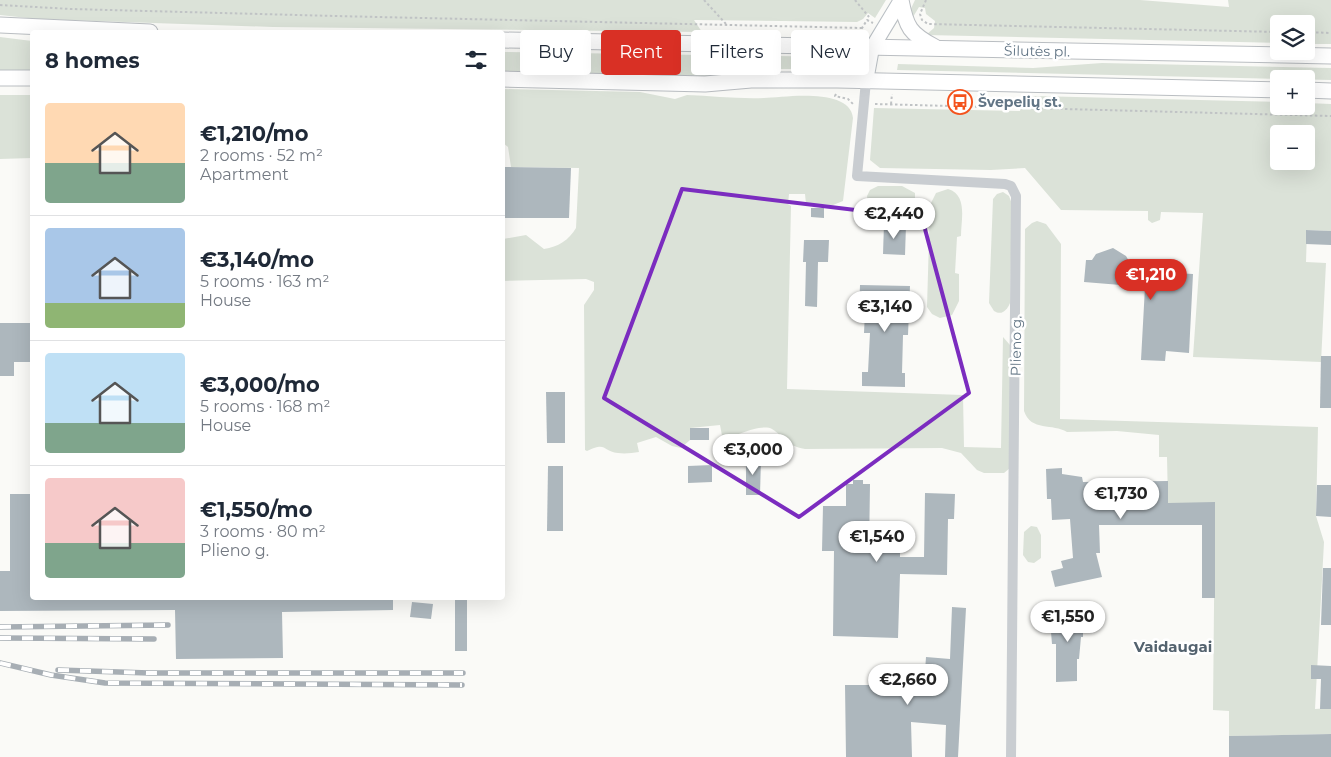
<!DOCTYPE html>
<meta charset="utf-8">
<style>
:root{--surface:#fff;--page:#f2f2f3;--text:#1f2937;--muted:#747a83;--line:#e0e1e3;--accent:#d93025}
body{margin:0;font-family:Montserrat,sans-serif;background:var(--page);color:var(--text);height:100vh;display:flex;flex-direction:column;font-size:19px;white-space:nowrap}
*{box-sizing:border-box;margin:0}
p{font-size:16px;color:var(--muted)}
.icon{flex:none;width:28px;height:28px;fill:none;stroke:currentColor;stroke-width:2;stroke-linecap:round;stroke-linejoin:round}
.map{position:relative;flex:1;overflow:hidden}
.drawer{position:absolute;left:30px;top:30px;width:475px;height:570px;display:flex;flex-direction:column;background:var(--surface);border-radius:5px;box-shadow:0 5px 20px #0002}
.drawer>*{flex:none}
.guide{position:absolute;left:520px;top:30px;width:475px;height:45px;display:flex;gap:10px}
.controls{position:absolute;left:1270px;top:15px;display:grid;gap:10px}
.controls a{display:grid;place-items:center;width:45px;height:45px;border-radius:5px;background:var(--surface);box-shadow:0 5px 20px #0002;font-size:25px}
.price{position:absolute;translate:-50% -42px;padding:0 11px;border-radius:18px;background:#fff;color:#222;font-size:16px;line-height:32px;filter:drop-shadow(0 1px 2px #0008)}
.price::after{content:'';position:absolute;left:50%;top:30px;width:15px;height:11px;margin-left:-8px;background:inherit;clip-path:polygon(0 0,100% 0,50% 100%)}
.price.selected{background:var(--accent);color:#fff}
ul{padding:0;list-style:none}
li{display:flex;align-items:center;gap:15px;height:125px;padding:0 15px}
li+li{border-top:1px solid var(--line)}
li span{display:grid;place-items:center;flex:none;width:140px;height:100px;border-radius:5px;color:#555}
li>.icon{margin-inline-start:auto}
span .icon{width:60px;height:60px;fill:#fffc;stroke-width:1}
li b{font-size:21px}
h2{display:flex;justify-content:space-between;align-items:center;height:60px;padding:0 15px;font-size:21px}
.chip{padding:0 18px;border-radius:5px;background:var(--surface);box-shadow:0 5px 20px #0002;font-size:18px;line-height:45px}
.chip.selected{background:var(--accent);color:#fff}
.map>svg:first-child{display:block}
</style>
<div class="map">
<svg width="1331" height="757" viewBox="0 0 1331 757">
<rect width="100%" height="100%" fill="#fafaf7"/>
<g fill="#dbe2d8" fill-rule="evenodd">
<path d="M0 0H886L875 18 868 13 863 19 857 22 694 20 702 32 273 27 37 19 0 15Z"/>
<path d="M915 0H1140L1229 7 1228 0H1331V44H1306V24H1279V43L926 35 934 28 935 21 926 14 925 8 919 7 910 22 908 15Z"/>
<path d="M0 37 32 41V71L0 72Z"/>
<path d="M503 52 839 57 834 69H749L709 78 503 72Z"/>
<path d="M1102 63 1331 68V80L897 70 898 64 1033 68Z"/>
<path d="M503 89 640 92 675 99 687 95C712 96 738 99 764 98 785 97 850 87 853 118L843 201 833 205 806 204 805 194H789L788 204 791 206 787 389 963 395 964 447 1001 448 1003 337 1010 345V468L1004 473H984L977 470 961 453 942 448 805 449C785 445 787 439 772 429 762 423 733 436 723 441L720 425 690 428V440L681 448 672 446 656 437 637 443 639 452C632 453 625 454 618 453 602 451 607 441 587 451L585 450 584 305 594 290V282L586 279 502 281 503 239 526 235 544 249C558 247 569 240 576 228L579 168 511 167 508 147 503 143Z"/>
<path d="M0 95H32V158L0 159Z"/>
<path d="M1035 96 1279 102V106H1306V103L1331 104V231L1307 230 1306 262 1326 263 1321 362 1193 357 1203 213 1161 212 1160 220 1152 223 1148 220V211L1061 210 1025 168 991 170 880 168 870 160 874 108 1020 111 1021 106 1013 100ZM1279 134H1306V161H1279Z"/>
<path d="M878 186H902L915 193V202C908 215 887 213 874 210L868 204 867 196 870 190Z"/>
<path d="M948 189C968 195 961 220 961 236L957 237 955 273 959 274V301L952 315 940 318 932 314 927 307 930 205 936 193Z"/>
<path d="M1003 192 1009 196 1012 204 1010 303C1007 310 1002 316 994 311L989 303 993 199 997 194Z"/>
<path d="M1037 221 1046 224 1061 244 1060 419 1318 427 1316 516 1324 542 1315 709 1331 708V734L1229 736V711L1213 710 1215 503H1168L1167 457H1159V435L1117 431 1067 432C1053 423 1031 432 1024 411L1025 229 1032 223Z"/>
<path d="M1031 526 1037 527 1041 535V558L1034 563 1028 562 1023 555 1024 532Z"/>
</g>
<g fill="#adb7bd">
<path d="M502 167 571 168 569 218H502Z"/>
<path d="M811 208H824V218L811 217Z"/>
<path d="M884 224 906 225 905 255 883 254Z"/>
<path d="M1306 230 1331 231V245L1306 244Z"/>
<path d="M804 240H829L828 262H818L817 307 805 306 806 262H803Z"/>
<path d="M1113 248 1126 256 1130 263 1159 265 1158 272 1193 274 1189 353 1166 351 1165 361 1141 360 1145 287 1084 282 1086 260H1092L1096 254Z"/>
<path d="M860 285 910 286 908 335H903L902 373H905V387L862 386V372H868L870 333H864L865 312H859Z"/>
<path d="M0 323H32V362H14V376H0Z"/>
<path d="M1321 356H1331V408H1320Z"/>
<path d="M546 392H565V443H547Z"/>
<rect x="690" y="428" width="19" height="12"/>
<path d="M746 458H761L760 495H746Z"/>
<path d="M712 465V482L688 483V466Z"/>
<path d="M548 466H563V531H547Z"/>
<path d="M1062 468V474L1082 477 1083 482 1168 481V503L1215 502V598H1202V525H1099L1100 553H1096L1102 577 1055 587 1051 571 1063 568 1061 561 1073 558 1070 519 1052 520 1051 499H1047L1046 469Z"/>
<path d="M853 480H863V484H870L869 551H900V557H924L925 493 955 494 954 519H948L947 575 900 574 898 638 833 636 834 551H822L823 506H846V484H853Z"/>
<path d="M1317 485H1331V517L1316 516Z"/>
<path d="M10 494H32V598H393V610L282 612 283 658 176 659 175 610 0 611V571H10Z"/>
<path d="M1323 568H1331V625H1321Z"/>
<rect x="455" y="598" width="12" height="53"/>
<path d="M412 602 433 604 431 619 410 617Z"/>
<path d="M1058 606H1079V625H1083V637H1081L1079 659H1077V681L1056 682V644H1052L1051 632H1058Z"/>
<path d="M952 607 966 608 958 757H945L946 725 911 722 912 757H846L845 685H924L926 657 950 659Z"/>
<path d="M1311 665 1331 666V709H1320L1321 679H1311Z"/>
<path d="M1331 734V757H1229V736Z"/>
</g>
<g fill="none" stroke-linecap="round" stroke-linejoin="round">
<defs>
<path id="secondary" d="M866 81 872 48 901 0"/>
<g id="primary">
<path d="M901 0C906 27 910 34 935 47"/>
<path d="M0 25 150 32"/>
<path d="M502 40 1331 56"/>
<path d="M0 78H32"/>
<path d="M502 79 705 84 751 80H837L1279 90"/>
<path d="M1306 90 1331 91"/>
</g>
</defs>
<use href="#secondary" stroke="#b9bfc4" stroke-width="16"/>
<use href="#primary" stroke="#babec2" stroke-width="17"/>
<g stroke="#c0c3c5" stroke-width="2" stroke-dasharray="2.5 2.5" stroke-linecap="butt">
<path d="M704 0 727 25"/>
<path d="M855 0 869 17"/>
<path d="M926 0 920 14 922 20 928 24 1279 32"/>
<path d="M0 5 71 9 335 16 862 28"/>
<path d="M1306 32 1331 33"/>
<path d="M859 33 867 20 873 23"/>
<path d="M836 94 835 96 848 99 853 104"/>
<path d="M875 104 1331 116"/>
<path d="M891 104 892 94"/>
</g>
<path stroke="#c9cdd1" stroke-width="10" d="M866 81 857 176 1005 184 1011 186 1016 196 1011 757"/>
<use href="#secondary" stroke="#fff" stroke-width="14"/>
<use href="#primary" stroke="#fff" stroke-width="15"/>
<defs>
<g id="rail">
<path d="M0 627 168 625"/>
<path d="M0 638 154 639"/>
<path d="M0 663 51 675 105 683 462 685"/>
<path d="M58 670 149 673H463"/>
</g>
</defs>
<use href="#rail" stroke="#a7aeb4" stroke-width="5.5"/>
<use href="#rail" stroke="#fff" stroke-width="4" stroke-dasharray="11" stroke-linecap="butt"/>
</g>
<path fill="none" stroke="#7b2cbf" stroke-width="4" stroke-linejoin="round" d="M682 189 922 218 969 393 799 517 604 398Z"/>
<defs>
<symbol id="bus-ring" viewBox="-11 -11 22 22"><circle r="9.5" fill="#fff" stroke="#f4521c" stroke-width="1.5"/><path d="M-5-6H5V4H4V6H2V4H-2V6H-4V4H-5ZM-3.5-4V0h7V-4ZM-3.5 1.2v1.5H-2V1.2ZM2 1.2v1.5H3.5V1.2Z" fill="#f4521c"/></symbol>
</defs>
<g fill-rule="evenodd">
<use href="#bus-ring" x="946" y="88" width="28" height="28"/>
</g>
<g text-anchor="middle" stroke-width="5" stroke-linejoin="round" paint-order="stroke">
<g font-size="14" fill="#627585" stroke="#fff">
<text transform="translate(1037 51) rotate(1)" y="5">Šilutės pl.</text>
<text transform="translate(1016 346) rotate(-89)" y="5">Plieno g.</text>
</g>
<g font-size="14" font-weight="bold" fill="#627585" stroke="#fff" text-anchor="start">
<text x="978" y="107">Švepelių st.</text>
</g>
<g font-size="15" font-weight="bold" fill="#54636f" stroke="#fff">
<text x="1173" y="652">Vaidaugai</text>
</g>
</g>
</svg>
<div class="controls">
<a><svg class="icon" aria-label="layers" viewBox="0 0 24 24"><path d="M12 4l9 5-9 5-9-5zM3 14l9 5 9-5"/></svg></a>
<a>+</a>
<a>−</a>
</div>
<b class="price" style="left:894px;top:240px">€2,440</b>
<b class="price selected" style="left:1151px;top:301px">€1,210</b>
<b class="price" style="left:885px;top:333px">€3,140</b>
<b class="price" style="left:753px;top:476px">€3,000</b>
<b class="price" style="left:1121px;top:520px">€1,730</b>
<b class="price" style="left:877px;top:563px">€1,540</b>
<b class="price" style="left:1068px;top:643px">€1,550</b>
<b class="price" style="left:908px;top:706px">€2,660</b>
<div class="guide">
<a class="chip">Buy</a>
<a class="chip selected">Rent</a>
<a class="chip">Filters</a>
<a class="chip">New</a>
</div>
<section class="drawer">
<h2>8 homes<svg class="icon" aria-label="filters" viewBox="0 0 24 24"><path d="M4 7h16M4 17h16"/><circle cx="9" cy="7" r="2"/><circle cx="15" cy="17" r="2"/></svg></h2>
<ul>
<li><span style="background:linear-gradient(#ffd9b3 60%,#7fa58c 0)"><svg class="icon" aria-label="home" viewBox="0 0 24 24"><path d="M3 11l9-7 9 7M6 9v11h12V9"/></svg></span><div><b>€1,210/mo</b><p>2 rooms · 52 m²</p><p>Apartment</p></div></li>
<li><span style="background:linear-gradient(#a9c7e8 75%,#8fb573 0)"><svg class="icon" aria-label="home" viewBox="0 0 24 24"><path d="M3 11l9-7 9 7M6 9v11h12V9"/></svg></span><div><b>€3,140/mo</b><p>5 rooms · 163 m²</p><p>House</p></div></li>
<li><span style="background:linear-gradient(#bfe0f5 70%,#7fa58c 0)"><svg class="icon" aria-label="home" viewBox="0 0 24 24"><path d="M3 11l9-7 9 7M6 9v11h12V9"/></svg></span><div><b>€3,000/mo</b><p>5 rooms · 168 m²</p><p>House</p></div></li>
<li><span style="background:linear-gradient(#f6c9c9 65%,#7fa58c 0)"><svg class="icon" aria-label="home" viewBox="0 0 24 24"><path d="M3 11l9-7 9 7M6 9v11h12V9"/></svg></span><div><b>€1,550/mo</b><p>3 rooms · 80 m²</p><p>Plieno g.</p></div></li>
</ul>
</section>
</div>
